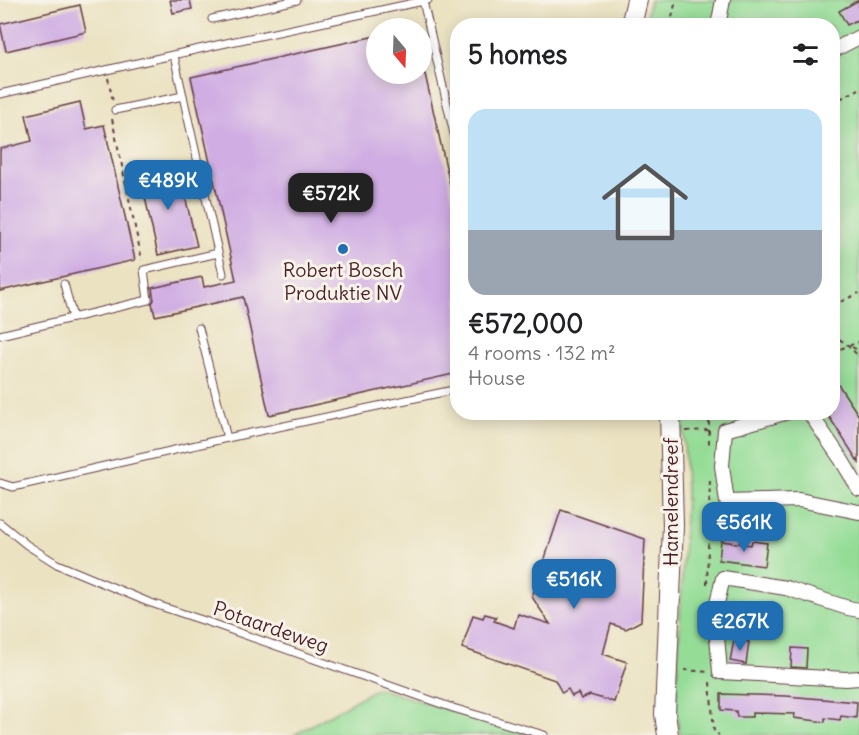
<!DOCTYPE html>
<meta charset="utf-8">
<style>
:root{--surface:#fff;--page:#f2f2f2;--text:#202124;--muted:#757577;--line:#e0e0e0;--accent:#1f6fb2}
body{margin:0;font-family:Delius,sans-serif;background:var(--page);color:var(--text);height:100vh;display:flex;flex-direction:column;font-size:22px;white-space:nowrap}
*{box-sizing:border-box;margin:0}
p{font-size:20px;color:var(--muted)}
.icon{flex:none;width:33px;height:33px;fill:none;stroke:currentColor;stroke-width:2;stroke-linecap:round;stroke-linejoin:round}
.map{position:relative;flex:1;overflow:hidden}
.sheet{position:absolute;left:450px;top:18px;width:390px;height:402px;display:flex;flex-direction:column;background:var(--surface);border-radius:24px;box-shadow:0 3px 15px #0003}
.sheet>*{flex:none}
.needle{width:39px;rotate:161deg}
.buttons{position:absolute;left:366px;top:18px;display:grid;gap:12px}
.buttons a{display:grid;place-items:center;width:66px;height:66px;border-radius:50%;background:var(--surface);box-shadow:0 3px 15px #0003;font-size:30px}
.price{position:absolute;translate:-50% -51px;padding:0 14px;border-radius:12px;background:var(--accent);color:#fff;font-size:20px;line-height:39px;filter:drop-shadow(0 2px 3px #0008)}
.price::after{content:'';position:absolute;left:50%;top:36px;width:18px;height:14px;margin-left:-9px;background:inherit;clip-path:polygon(0 0,100% 0,50% 100%)}
.price.current{background:#222;color:#fff}
ul{padding:0;list-style:none}
li{display:grid;align-content:center;gap:12px;height:318px;padding:0 18px}
li+li{border-top:2px solid var(--line)}
li span{display:grid;place-items:center;height:186px;border-radius:18px;color:#555}
li>.icon{margin-inline-start:auto}
span .icon{width:108px;height:108px;fill:#fffc;stroke-width:1}
li b{font-size:26px}
h2{display:flex;justify-content:space-between;align-items:center;height:72px;padding:0 18px;font-size:26px}
.map>svg:first-child{display:block}
</style>
<div class="map">
<svg width="859" height="735" viewBox="0 0 859 735">
<rect width="100%" height="100%" fill="#f7f3e8"/>
<filter id="ink" filterUnits="userSpaceOnUse"><feTurbulence type="fractalNoise" baseFrequency=".0167" numOctaves="2"/><feDisplacementMap in="SourceGraphic" scale="12" xChannelSelector="R" yChannelSelector="G"/><feConvolveMatrix kernelMatrix="1 2 1 2 8 2 1 2 1" color-interpolation-filters="sRGB"/></filter>
<filter id="wash" filterUnits="userSpaceOnUse"><feTurbulence type="fractalNoise" baseFrequency=".008" numOctaves="4" result="noise"/><feDisplacementMap in="SourceGraphic" scale="24" xChannelSelector="R" yChannelSelector="G"/><feGaussianBlur stdDeviation="1.35" result="paint"/><feColorMatrix in="noise" values="0 0 0 0 0 0 0 0 0 0 0 0 0 0 0 0 0 1.4 0 .05"/><feComposite in="paint" operator="in"/></filter>
<g filter="url(#wash)">
<rect width="100%" height="100%" fill="#ebe2c1"/>
<g fill="#95dd97" stroke="#707e61" stroke-width="1.5">
<path d="M650 0H859V735H682L679 731 676 705 686 495 683 413 832 412V26H644Z"/>
<path d="M377 688 533 735H294Z"/>
</g>
<g id="blocks">
<g fill="#d0ade3">
<path d="M170 0H190L192 9 173 13Z"/>
<path d="M859 0V19L847 25 839 11Z"/>
<path d="M80 5 86 32 6 51 0 24Z"/>
<path d="M376 36V74H425L458 220V373L269 415 243 297 155 316 152 303 154 300 152 288 202 277 204 287 236 280 191 77Z"/>
<path d="M80 102 86 129 104 125 135 260 0 291V149L32 141 26 115Z"/>
<path d="M178 167 197 246 158 255 140 175Z"/>
<path d="M832 375 859 416V463L826 412H832Z"/>
<path d="M561 510 645 539 641 621 626 629 611 624 603 654 627 662 614 702 590 695 581 699 578 693 572 696 568 689 562 693 555 680 462 648 473 615 483 618 485 614 496 617 494 621 514 628 518 614 550 624 532 597Z"/>
<path d="M721 541 751 545 752 541 767 543 764 566 719 560Z"/>
<path d="M734 640 749 642 746 664 730 661Z"/>
<path d="M792 648 807 649 806 668 791 667Z"/>
<path d="M721 694 786 696 857 702 856 718 841 716 840 720 825 718V722L794 718 795 714 752 713V717H737L736 711 721 710Z"/>
</g>
</g>
</g>
<g filter="url(#ink)">
<use href="#blocks" fill-opacity="0" stroke="#623c42" stroke-width="1.5"/>
<g fill="none" stroke-linecap="round" stroke-linejoin="round">
<defs>
<g id="lane">
<path d="M423 1 458 151"/>
<path d="M212 19 297 0"/>
<path d="M174 56 223 274"/>
<path d="M0 94 217 45 428 0"/>
<path d="M115 110 183 96"/>
<path d="M64 284 73 318"/>
<path d="M199 328 227 438"/>
<path d="M0 335 148 300 144 270 218 253"/>
<path d="M0 483 13 487 227 438 458 389"/>
<path d="M0 523 27 545 57 564 148 602 217 625 453 708 544 735"/>
</g>
<g id="street">
<path d="M718 26 723 0"/>
<path d="M832 51 859 37"/>
<path d="M788 412 725 430 722 466 727 502 799 500 859 512"/>
<path d="M809 412 841 459 859 489"/>
<path d="M859 610 848 608 786 588 723 578 715 612 720 672 846 679 859 678"/>
</g>
<g id="secondary">
<path d="M631 26 637 0"/>
<path d="M668 735 665 714 673 525 670 412"/>
</g>
</defs>
<use href="#lane" stroke="#623c42" stroke-width="9"/>
<use href="#street" stroke="#623c42" stroke-width="16"/>
<use href="#secondary" stroke="#623c42" stroke-width="22"/>
<g stroke="#623c42" stroke-width="2" stroke-dasharray="4.5 4.5" stroke-linecap="butt">
<path d="M670 26 676 0"/>
<path d="M108 78 113 102"/>
<path d="M832 103 859 89"/>
<path d="M112 119 142 260"/>
<path d="M832 303 840 302 859 293"/>
<path d="M832 334 849 346 859 357"/>
<path d="M852 347 859 351"/>
<path d="M832 352 859 342"/>
<path d="M709 412V446"/>
<path d="M686 431 710 430"/>
<path d="M707 584 710 478"/>
<path d="M684 670 708 672"/>
<path d="M710 682 714 732 719 735"/>
</g>
<use href="#lane" stroke="#fff" stroke-width="7"/>
<use href="#street" stroke="#fff" stroke-width="14"/>
<use href="#secondary" stroke="#fff" stroke-width="20"/>
</g>
</g>
<circle fill="#1f6fb2" stroke="#f7f3e8" stroke-width="2" cx="343" cy="249" r="6"/>
<g text-anchor="middle" stroke-width="6" stroke-linejoin="round" paint-order="stroke">
<g font-size="20" fill="#4a1f2b" stroke="#f7f3e8">
<text x="343" y="277">Robert Bosch<tspan x="343" dy="23">Produktie NV</tspan></text>
</g>
<g font-size="20" fill="#4a1f2b" stroke="#f7f3e8">
<text transform="translate(671 502) rotate(-90)" y="7">Hamelendreef</text>
<text transform="translate(271 627) rotate(19)" y="7">Potaardeweg</text>
</g>
</g>
</svg>
<div class="buttons">
<a><svg class="needle" viewBox="-14 -14 28 28"><path d="M0-13l5 13h-10z" fill="#e53935"/><path d="M0 13l5-13h-10z" fill="#757577"/></svg></a>
</div>
<b class="price" style="left:168px;top:211px">€489K</b>
<b class="price current" style="left:331px;top:224px">€572K</b>
<b class="price" style="left:744px;top:553px">€561K</b>
<b class="price" style="left:574px;top:610px">€516K</b>
<b class="price" style="left:740px;top:652px">€267K</b>
<section class="sheet">
<h2>5 homes<svg class="icon" aria-label="filters" viewBox="0 0 24 24"><path d="M4 7h16M4 17h16"/><circle cx="9" cy="7" r="2"/><circle cx="15" cy="17" r="2"/></svg></h2>
<ul>
<li><span style="background:linear-gradient(#bfe0f5 65%,#9aa5b1 0)"><svg class="icon" aria-label="home" viewBox="0 0 24 24"><path d="M3 11l9-7 9 7M6 9v11h12V9"/></svg></span><div><b>€572,000</b><p>4 rooms · 132 m²</p><p>House</p></div></li>
</ul>
</section>
</div>
